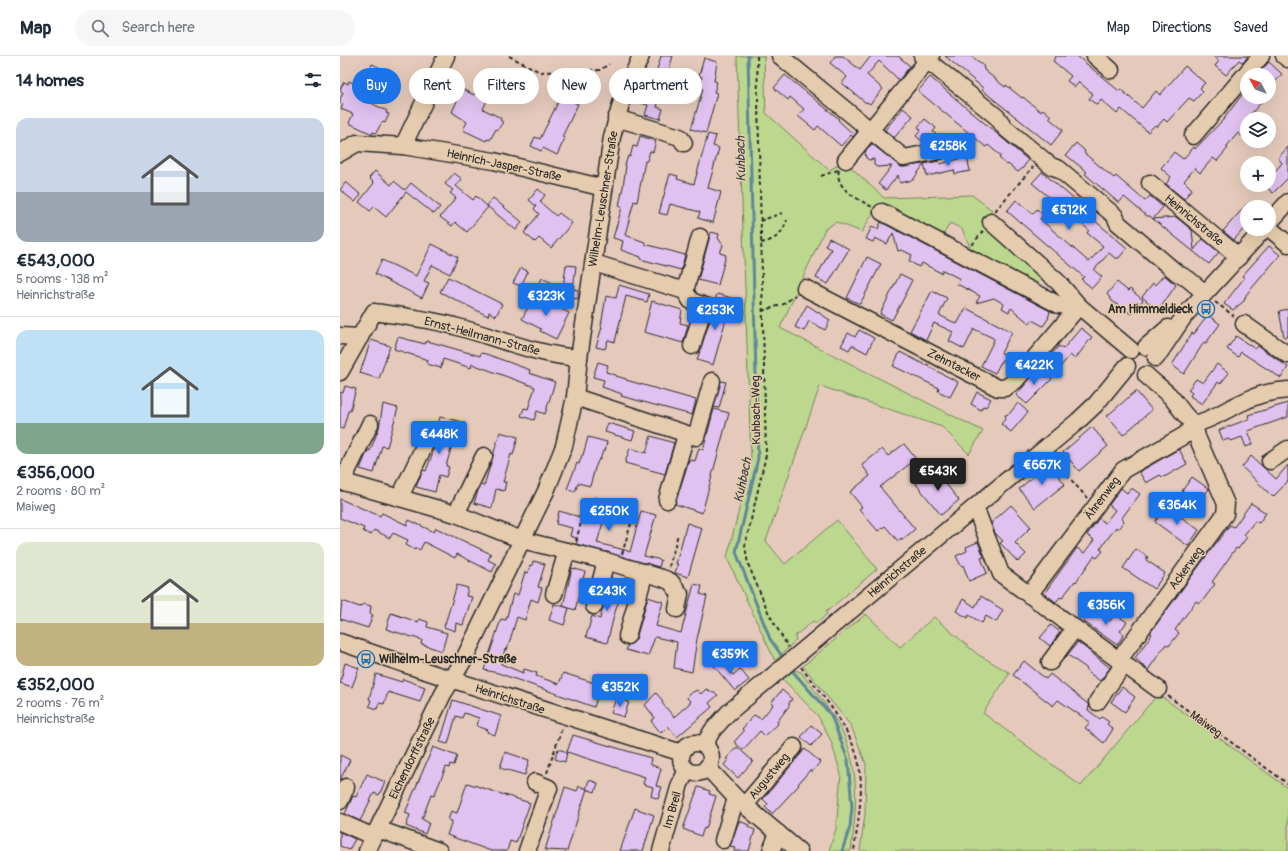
<!DOCTYPE html>
<meta charset="utf-8">
<style>
:root{--surface:#fff;--page:#f6f6f7;--text:#1f2937;--muted:#747a83;--line:#e0e1e3;--accent:#1a73e8}
body{margin:0;font-family:Pangolin,sans-serif;background:var(--page);color:var(--text);height:100vh;display:flex;flex-direction:column;font-size:15px;white-space:nowrap}
*{box-sizing:border-box;margin:0}
p{font-size:13px;color:var(--muted)}
.icon{flex:none;width:22px;height:22px;fill:none;stroke:currentColor;stroke-width:2;stroke-linecap:round;stroke-linejoin:round}
.map{position:relative;flex:1;overflow:hidden}
.sheet{display:flex;flex-direction:column;background:var(--surface);width:340px}
.sheet>*{flex:none}
.hud{position:absolute;left:12px;top:12px;width:380px;height:36px;display:flex;gap:8px}
.needle{width:26px;rotate:311deg}
.tools{position:absolute;left:900px;top:12px;display:grid;gap:8px}
.tools a{display:grid;place-items:center;width:36px;height:36px;border-radius:50%;background:var(--surface);box-shadow:0 4px 16px #0002;font-size:20px}
.price{position:absolute;translate:-50% -34px;padding:0 9px;border-radius:4px;background:var(--accent);color:#fff;font-size:13px;line-height:26px;filter:drop-shadow(0 1px 2px #0008)}
.price::after{content:'';position:absolute;left:50%;top:24px;width:12px;height:9px;margin-left:-6px;background:inherit;clip-path:polygon(0 0,100% 0,50% 100%)}
.price.current{background:#222;color:#fff}
ul{padding:0;list-style:none}
li{display:grid;align-content:center;gap:8px;height:212px;padding:0 16px}
li+li{border-top:1px solid var(--line)}
li span{display:grid;place-items:center;height:124px;border-radius:12px;color:#555}
li>.icon{margin-inline-start:auto}
span .icon{width:72px;height:72px;fill:#fffc;stroke-width:1}
li b{font-size:17px}
h2{display:flex;justify-content:space-between;align-items:center;height:48px;padding:0 16px;font-size:17px}
.pill{padding:0 14px;border-radius:18px;background:var(--surface);box-shadow:0 4px 16px #0002;font-size:14px;line-height:36px}
.pill.current{background:var(--accent);color:#fff}
header{display:flex;align-items:center;gap:24px;box-sizing:border-box;height:56px;padding:0 20px;background:var(--surface);border-bottom:1px solid var(--line)}
header strong{font-size:19px}
nav{display:flex;gap:22px;margin-inline-start:auto;font-size:14px}
.search{width:280px;height:36px;background:var(--page);display:flex;align-items:center;gap:10px;box-sizing:border-box;padding:0 14px;border-radius:22px;color:var(--muted);font-size:15px}
main{display:flex;flex:1;min-height:0}
.map>svg:first-child{display:block}
</style>
<header>
<strong>Map</strong>
<div class="search"><svg class="icon" aria-label="search" viewBox="0 0 24 24"><circle cx="10" cy="10" r="6"/><path d="M15 15l6 6"/></svg>Search here</div>
<nav><a>Map</a><a>Directions</a><a>Saved</a></nav>
</header>
<main>
<section class="sheet">
<h2>14 homes<svg class="icon" aria-label="filters" viewBox="0 0 24 24"><path d="M4 7h16M4 17h16"/><circle cx="9" cy="7" r="2"/><circle cx="15" cy="17" r="2"/></svg></h2>
<ul>
<li><span style="background:linear-gradient(#c9d6e8 60%,#9aa5b1 0)"><svg class="icon" aria-label="home" viewBox="0 0 24 24"><path d="M3 11l9-7 9 7M6 9v11h12V9"/></svg></span><div><b>€543,000</b><p>5 rooms · 138 m²</p><p>Heinrichstraße</p></div></li>
<li><span style="background:linear-gradient(#bfe0f5 75%,#7fa58c 0)"><svg class="icon" aria-label="home" viewBox="0 0 24 24"><path d="M3 11l9-7 9 7M6 9v11h12V9"/></svg></span><div><b>€356,000</b><p>2 rooms · 80 m²</p><p>Maiweg</p></div></li>
<li><span style="background:linear-gradient(#dfe7d0 65%,#c2b280 0)"><svg class="icon" aria-label="home" viewBox="0 0 24 24"><path d="M3 11l9-7 9 7M6 9v11h12V9"/></svg></span><div><b>€352,000</b><p>2 rooms · 76 m²</p><p>Heinrichstraße</p></div></li>
</ul>
</section>
<div class="map">
<svg width="948" height="795" viewBox="0 0 948 795">
<rect width="100%" height="100%" fill="#e5cabb"/>
<filter id="ink" filterUnits="userSpaceOnUse"><feTurbulence type="fractalNoise" baseFrequency=".025" numOctaves="2"/><feDisplacementMap in="SourceGraphic" scale="8" xChannelSelector="R" yChannelSelector="G"/><feConvolveMatrix kernelMatrix="1 2 1 2 8 2 1 2 1" color-interpolation-filters="sRGB"/></filter>
<g filter="url(#ink)">
<g fill="#bcd88f" stroke="#74825d">
<path d="M397 0H424L426 57 489 114 495 111 502 103 544 142 632 139 652 154 643 167 704 219 694 231 634 200 622 173 610 167 602 181 571 176 534 155 522 176 496 166 485 173 440 272 643 375 629 398 602 371 480 330 426 485 445 508 497 464 537 513 486 556 487 558 477 567 473 565 455 580 456 584 435 605 387 502 411 405Z"/>
<path d="M526 558 560 591 594 561 637 598 670 617 643 657 741 730 818 638 948 732V795H520L525 758 526 708 511 670 463 610Z"/>
<path d="M454 614 461 616C473 633 487 649 497 666 521 706 517 751 511 795H489L496 773 501 718 491 685 478 660 443 623Z"/>
</g>
<g fill="none" stroke-linecap="round" stroke-linejoin="round">
<g stroke="#5f8699" stroke-width="3">
<path d="M408 0 418 402 396 496 430 583 444 603"/>
<path d="M449 611 491 659 508 704 512 751 510 771 502 795"/>
</g>
</g>
<g fill="#e0c1ef" stroke="#2b2b2b">
<path d="M321 0H333L317 51 323 53 320 63 305 59 308 49 301 47 312 16 316 17Z"/>
<path d="M495 0H503L520 14 531 0H558L570 10 559 24 539 5 527 19 543 33 530 48 527 46 526 47 502 27 507 21 490 7Z"/>
<path d="M605 0H631L643 9 644 14 665 31 666 29 682 42 683 41 701 56 703 53 711 60 709 62 723 74 711 89 642 34 643 32Z"/>
<path d="M716 0H737L779 35 780 33 802 52 816 35 820 39 845 10 865 27 860 32 863 35 854 45 849 42 827 66 824 63 817 71 815 69 808 76 781 53 777 58 761 44 757 49 749 43 753 38 739 26 735 31 727 25 731 20 713 5Z"/>
<path d="M873 0H908L903 7 899 4 886 19 875 10 879 5Z"/>
<path d="M364 2 377 6 374 25 377 26 374 36 377 37 366 77 351 73 363 33 359 32 362 21 359 20Z"/>
<path d="M929 6 942 18 929 33V19H917Z"/>
<path d="M32 8 45 14 29 46 47 55 46 57 49 58 45 67 42 66 36 77 33 76 32 78 9 67 13 58 1 53 3 48 0 47V43L3 37 0 33 4 26 8 28 9 25 21 31Z"/>
<path d="M146 16 158 22 143 53 161 62 160 64 163 66 158 74 156 73 150 84 147 83 146 85 123 74 127 66 112 56 117 45 113 43 118 34 122 35V33L134 39Z"/>
<path d="M445 19 499 63 498 64 512 77 515 74 517 76 513 81 511 79 501 90 478 70 475 74 458 60 464 53 450 41 448 44 434 32Z"/>
<path d="M590 21 688 104 683 112 678 116 668 108 667 109 659 102 661 100 648 89 646 91 578 35Z"/>
<path d="M230 31 237 34 231 45 238 48 222 81 225 82 217 99 203 92 201 95 191 90 195 81 200 83 221 40 224 42Z"/>
<path d="M907 32V41H926L903 67 907 73 901 80 898 77 886 91 888 92 877 105 873 102 860 117 855 112 844 125 852 133 844 143 826 128 831 121 821 112 834 96 843 103 854 91 855 93 883 64Z"/>
<path d="M563 52 573 60 554 82 545 74Z"/>
<path d="M585 63 596 72 593 76 596 78 586 88 576 80 581 74 578 71Z"/>
<path d="M368 78 376 80 373 90 379 92 368 132 381 136 373 167 358 162 360 156 330 148 327 159 319 157 330 118 338 120 337 123 354 128Z"/>
<path d="M300 80 316 85 313 96 310 95 307 105H305L297 146 294 145 285 179 305 186V188L345 199 341 214 300 203 301 201 281 194 283 185 273 182 282 151 279 150 283 131 286 110 285 109 288 100 290 101 293 90 297 91Z"/>
<path d="M736 87 745 95 744 97 774 122 776 120 805 145 810 140 823 151 813 163 810 160H807L784 141 779 147 745 118 747 116 726 99Z"/>
<path d="M532 88 561 111 584 108 573 124 560 127 558 119 546 134 538 128 552 110 537 111 534 109V103L529 104 526 102 525 96Z"/>
<path d="M948 91V122L933 137 924 129H929L931 120 942 107 938 102Z"/>
<path d="M627 101 630 115 615 118 614 114 587 120 584 108 599 105 600 108Z"/>
<path d="M35 115 51 129 54 125 65 134 71 127 100 151 94 158 66 136 46 161 34 151 30 155 19 146 34 127 29 122Z"/>
<path d="M702 116 749 156 747 158 787 192 779 202H775L769 197 754 214 762 221 752 232 741 223 744 221 667 155 676 144 693 158 697 153 703 159 700 163 749 206 763 190 747 177 749 174 692 127Z"/>
<path d="M114 117 122 123 116 130 133 144 136 140 148 151 127 176 115 166 112 170 100 161 116 142 110 137 113 134 105 128Z"/>
<path d="M6 126 21 139 15 146 0 134Z"/>
<path d="M198 133 205 139 200 146 216 160 219 157 232 167 211 192 199 182 195 186 184 177 199 158 194 153 196 150 189 144Z"/>
<path d="M153 142 182 166 176 174 147 150Z"/>
<path d="M907 148V169L894 184 883 175Z"/>
<path d="M836 161 852 174 854 194 863 183 879 196 869 208 813 163Z"/>
<path d="M541 166 710 255 708 263 703 270 692 264 690 268 671 252 669 256 662 252 664 248 654 242 636 247 640 240 617 228 620 223 603 214 601 217 582 207 579 211 569 205 572 199 562 194 558 195 553 177 547 188 535 182 533 186 526 183 532 170 538 173Z"/>
<path d="M371 176 379 178 378 182 383 189 380 197 386 199 378 229 358 224Z"/>
<path d="M489 182 509 193 488 228 476 222 491 193 485 190Z"/>
<path d="M92 188 118 201 110 218 92 209 84 225 89 227 82 242 35 218 42 204 76 220Z"/>
<path d="M929 190 940 199 906 239 904 245 893 254 884 248 904 222 902 220Z"/>
<path d="M527 201 541 208 520 248 507 242Z"/>
<path d="M226 209 236 210 233 233 238 234V243L195 237 202 222 223 232Z"/>
<path d="M181 212 188 215 181 230 173 227Z"/>
<path d="M560 218 572 224 565 238H566L552 264 540 258Z"/>
<path d="M824 219 836 229 823 248 816 253 802 241 813 227 815 229Z"/>
<path d="M108 221 162 248 156 260 149 256 148 260 100 236Z"/>
<path d="M777 226 788 235 790 233 803 244 791 258 772 245 767 238Z"/>
<path d="M279 229 309 238 307 246 286 240 275 286 268 284 265 293 256 291 262 271 261 270 266 240 276 242Z"/>
<path d="M592 235 607 242 599 259 617 268 626 252 672 276 661 297 670 301 662 304 655 317 641 310 654 284 653 282 634 273 624 293 609 285 613 276 594 267 586 284 570 275Z"/>
<path d="M377 238 392 242 373 309 357 304 370 264 377 253 375 245Z"/>
<path d="M194 239 229 257 216 283 200 275 201 273 182 263Z"/>
<path d="M312 245 342 254 340 267 348 269 343 287 304 276Z"/>
<path d="M467 249 490 264 485 274 469 265 464 275 455 271Z"/>
<path d="M948 253V280L944 281 939 255Z"/>
<path d="M868 259 880 268 866 287 864 286 844 318 832 309 852 277 854 278Z"/>
<path d="M741 272 752 281 735 303 730 299 721 310 710 300 719 290 723 293Z"/>
<path d="M519 274 534 282 527 297 512 289 509 294 501 290 508 277 515 281Z"/>
<path d="M896 280 915 293 918 290 948 311 941 322 901 296 898 301 887 293Z"/>
<path d="M58 281 85 288 86 285 91 286 140 300 141 297 146 298 190 314 189 317 215 326 205 358 197 355 194 364 181 360 184 352 188 353 195 331 132 308 131 312 103 303 101 312 87 308 88 304 54 293Z"/>
<path d="M31 284 50 290 39 323 20 317Z"/>
<path d="M560 296 585 309 588 308 589 311 618 326 610 341 598 335 599 332 553 310Z"/>
<path d="M258 306 268 309 266 316 276 319V320L286 323V324L356 344 352 359 281 340 282 338 262 331 264 324 253 321Z"/>
<path d="M877 308 889 317 880 328 878 326 862 348 850 340 852 337 848 334 856 323 863 327Z"/>
<path d="M699 313 712 323 687 348 676 339Z"/>
<path d="M381 325 386 326 379 352 374 351Z"/>
<path d="M5 330 16 333 10 355H8L3 373 0 372V336L3 337Z"/>
<path d="M796 335 812 354 783 379 767 360Z"/>
<path d="M637 336 651 343 646 351 643 350 641 354 631 348Z"/>
<path d="M678 347 688 356 671 376 661 368 666 362 665 359 669 358Z"/>
<path d="M948 347V361L908 375 913 388 906 391 902 381 891 385 888 383 883 385 879 374 909 363 908 359Z"/>
<path d="M43 348 58 352 47 391 42 390 34 417 20 413 28 394 30 395 39 372Z"/>
<path d="M374 353 389 357 362 457 335 448 349 404 355 405 359 392 363 394Z"/>
<path d="M100 361 119 365 106 410 109 411 106 421 99 419 95 436 76 431 83 414 86 415 96 388 95 380Z"/>
<path d="M268 367 295 375 292 384 265 376Z"/>
<path d="M752 371 768 390 739 415 723 396Z"/>
<path d="M160 376 178 381 173 399 171 398 163 426H166L164 435 156 433 152 452 134 447 140 429 144 430Z"/>
<path d="M311 380 334 387 325 418 285 407 290 392 306 397Z"/>
<path d="M248 381 267 386 265 395H263L260 404 259 403 255 412 250 430 238 427 235 436 227 433 237 407 239 408 242 399H243Z"/>
<path d="M564 388 576 403 540 431 575 473 562 484 561 482 558 485 545 470 538 475 519 453 522 451 510 436 530 420 522 409 542 393 548 400Z"/>
<path d="M839 393 847 408 826 420 822 421 820 419 806 427 799 416Z"/>
<path d="M911 400 936 423 948 409V425L933 441 902 411Z"/>
<path d="M708 408 725 428 695 452 679 433Z"/>
<path d="M594 413 619 444 601 459 576 428Z"/>
<path d="M852 421 869 433 859 447 842 435Z"/>
<path d="M781 432 787 437 790 433H793L800 438 781 463 784 465 778 473 776 471 760 493 763 495 757 502 754 500 736 526 735 525 722 542 720 541 716 546 705 538 708 532 737 492 744 497 754 484 747 479 759 462 765 467 775 454 769 449Z"/>
<path d="M254 441 269 446 257 487 285 494 290 496 301 455 316 459 304 500 321 504 319 511 236 488 238 483 230 480 232 472 216 468 219 455 247 463Z"/>
<path d="M0 443 40 460 42 457 67 469 69 464 94 476 96 472 151 498 148 504 156 508 152 516 117 498 115 502 84 486 80 494 76 492 75 494 66 489 68 484 53 477 50 482 34 474 31 479 23 475 24 472 0 462Z"/>
<path d="M911 447 926 457 919 467 915 465 904 479 907 481 898 493 896 492 872 526 875 528 864 543 859 547 856 545 835 574 839 577 829 590 826 588 808 614 795 602 812 578 810 577 873 491 890 469 894 471Z"/>
<path d="M671 449 691 471 675 487 686 498 678 506 660 487 663 485 655 477 651 467Z"/>
<path d="M826 450 859 474 848 490 815 466Z"/>
<path d="M347 467 362 472 348 521 335 517 338 508H336Z"/>
<path d="M638 486 644 501 641 502 647 517 629 525 623 509 621 510 616 500 627 495 626 491Z"/>
<path d="M796 493 808 501 806 504 825 517 814 533 783 512Z"/>
<path d="M193 505 205 508 198 531 202 532 198 546 191 543 185 564 177 561 167 594 165 593 161 608 183 617 184 613 197 617 196 620 219 628 223 617 261 629 254 651 158 617 144 614 161 563 166 564 173 538 178 539 185 516 188 517 190 509 192 510Z"/>
<path d="M232 512 245 516 242 526 246 527 244 536 240 535 235 554 223 550Z"/>
<path d="M271 522 290 528 287 538 282 537 276 552 267 587 246 581 252 560 260 563Z"/>
<path d="M354 528 362 530 360 538 367 540 357 583 352 616 334 612 337 586 315 581 308 600 286 594 288 589 293 587 296 583 308 541 323 546 316 570 341 577Z"/>
<path d="M117 529 128 532 126 540 132 541 123 569 116 567 115 575 104 571Z"/>
<path d="M641 540 663 554 656 566 646 560 642 567 629 559 628 562 616 555 623 543 635 551Z"/>
<path d="M2 545 20 551 23 548 31 550 30 558 33 559 28 572 0 563Z"/>
<path d="M214 548 229 552 224 569 209 564Z"/>
<path d="M753 552 770 565 775 558 787 566 780 575 784 578 777 589 743 565Z"/>
<path d="M51 557 78 566 79 563 88 566 87 571 107 577 102 595 81 588 82 584 46 573Z"/>
<path d="M711 569 720 576 710 590 700 582Z"/>
<path d="M738 586 770 612 760 625 748 616 746 612 728 599 725 602Z"/>
<path d="M376 600 393 619 400 613 409 624 395 635 370 605Z"/>
<path d="M684 605 706 623 710 618 748 648 749 651 748 654 760 663 762 661 769 666 767 668 773 673 764 687 745 672 750 666 718 644 713 650 673 619Z"/>
<path d="M5 607 19 612 12 631 0 627Z"/>
<path d="M36 618 62 626 63 623 85 631 80 646 48 636 44 648 39 647 37 653 29 650 31 644 29 643Z"/>
<path d="M782 631 795 641 785 656 771 646Z"/>
<path d="M366 633 378 639 369 647 372 651 337 681 328 670 321 677 311 665 315 662 305 649 316 637 323 645 322 647 334 661 351 646 347 642 349 638 357 634 361 638Z"/>
<path d="M442 634 452 643 449 647V650L437 666 438 668 425 680 420 675 403 694 394 686 404 675 402 673 414 659 421 663 433 649 431 647Z"/>
<path d="M276 642 289 646 284 661 271 657Z"/>
<path d="M113 644 161 660 155 679 147 676 148 674 137 670 139 662 124 657 122 662 116 660 108 688 100 686Z"/>
<path d="M471 669 482 678 471 690 461 681Z"/>
<path d="M233 679 311 702 310 708 321 713 316 730 322 731 318 743 311 740 313 731 303 728 305 721 227 696Z"/>
<path d="M93 691 117 700 114 709 110 708 109 712 106 711 94 740 91 739 82 763 89 767 85 778 66 770 70 759 65 757Z"/>
<path d="M397 691 413 705 398 722 384 709 388 704 386 703Z"/>
<path d="M218 693 227 696 225 706 215 703Z"/>
<path d="M465 693 480 706 472 716 470 714 458 728 459 729 432 758 425 751 428 748 423 743Z"/>
<path d="M165 696 189 704 185 719 160 712Z"/>
<path d="M0 699 10 704 0 724Z"/>
<path d="M27 718 45 726 39 739 34 737 20 765 5 758 13 740 16 741Z"/>
<path d="M249 724 258 727 255 736 246 733Z"/>
<path d="M127 727 190 747 176 787 170 785 167 795H151L107 779 112 765 108 764 111 755 117 757Z"/>
<path d="M239 730 247 733 227 795 205 794 225 731 237 735Z"/>
<path d="M358 731 370 735 369 738 376 740 366 773 364 772 361 780 343 773Z"/>
<path d="M295 752 314 759 303 795H280Z"/>
<path d="M399 765 409 769 408 771 415 774 409 795H394L395 791 390 790Z"/>
<path d="M0 776 15 783 9 794 0 790Z"/>
</g>
<g fill="none" stroke-linecap="round" stroke-linejoin="round">
<defs>
<g id="minor">
<path d="M440 0 564 102 599 95"/>
<path d="M582 0 657 61 665 72 711 110 719 113 775 160 778 167 837 217 848 223 865 237"/>
<path d="M755 0 771 14"/>
<path d="M944 0 948 3"/>
<path d="M276 62 340 81 344 87"/>
<path d="M853 80 921 0"/>
<path d="M63 90 106 0"/>
<path d="M0 97 17 87 63 90 154 105 264 132"/>
<path d="M506 104 591 0"/>
<path d="M810 127 899 201"/>
<path d="M542 156 719 249 739 250 718 226 651 166"/>
<path d="M929 167 948 146"/>
<path d="M929 172 948 188"/>
<path d="M254 207 345 235 351 245 368 251 361 260 352 290"/>
<path d="M465 232 658 332H665L675 325 739 250 791 294"/>
<path d="M345 235 360 181"/>
<path d="M904 268 948 299"/>
<path d="M0 280 20 281"/>
<path d="M806 291 828 272"/>
<path d="M816 302 845 259 924 173"/>
<path d="M0 316 34 256C62 260 91 263 118 271 158 282 197 299 239 302"/>
<path d="M806 319C814 327 823 333 830 340 839 350 844 360 854 368 873 364 886 353 903 346 917 339 932 335 948 334"/>
<path d="M235 341 356 381 372 325"/>
<path d="M930 405 948 393"/>
<path d="M0 425 116 458 182 484 266 505 325 523 331 526 340 538 337 553"/>
<path d="M2 426 30 368"/>
<path d="M60 441 87 384"/>
<path d="M327 444 346 379"/>
<path d="M635 451 661 518 818 633"/>
<path d="M116 458 144 400"/>
<path d="M214 538 227 495"/>
<path d="M689 539 783 414 845 379 854 368"/>
<path d="M254 550 266 505"/>
<path d="M287 580 305 516"/>
<path d="M0 586 76 612 342 697"/>
<path d="M779 604 885 458 886 448 857 381 854 368"/>
<path d="M710 606 735 572"/>
<path d="M757 646 784 608"/>
<circle cx="356" cy="702" r="15"/>
<path d="M364 689 372 675 388 657 738 365 756 348 787 310"/>
<path d="M367 711 396 742 459 795"/>
<path d="M0 745 6 731"/>
<path d="M405 749 454 691"/>
<path d="M0 766 34 781"/>
<path d="M38 773 99 795"/>
<path d="M383 784 396 742"/>
<path d="M27 795 103 638 123 605 182 484 206 435 224 390 235 341 239 302 272 81 282 44 301 0"/>
<path d="M187 795 209 732 195 726"/>
<path d="M321 795 340 728 347 714"/>
<path d="M431 795 438 777"/>
</g>
</defs>
<use href="#minor" stroke="#2b2b2b" stroke-width="19"/>
<g stroke="#2b2b2b" stroke-width="2" stroke-dasharray="4 3" stroke-linecap="butt">
<path d="M169 0 200 16 260 14 269 8"/>
<path d="M417 0 426 399 405 490 408 508 429 558 448 591"/>
<path d="M499 114C494 133 519 143 532 151"/>
<path d="M481 120 498 114"/>
<path d="M655 155 693 111"/>
<path d="M420 165 442 157"/>
<path d="M421 187C436 184 442 178 447 164"/>
<path d="M632 189 643 175"/>
<path d="M875 246 894 260"/>
<path d="M422 255 444 248 455 239"/>
<path d="M713 403 747 442"/>
<path d="M236 485 245 452"/>
<path d="M282 498 292 464"/>
<path d="M329 511 338 478"/>
<path d="M461 611C481 638 505 665 516 697 526 727 518 764 514 795"/>
<path d="M828 640 948 728"/>
<path d="M207 717 222 672"/>
</g>
<use href="#minor" stroke="#e6ccae" stroke-width="16"/>
</g>
</g>
<defs>
<symbol id="bus-ring" viewBox="-11 -11 22 22"><circle r="9.5" fill="#e6ccae" stroke="#1f6fb2" stroke-width="1.5"/><path d="M-5-6H5V4H4V6H2V4H-2V6H-4V4H-5ZM-3.5-4V0h7V-4ZM-3.5 1.2v1.5H-2V1.2ZM2 1.2v1.5H3.5V1.2Z" fill="#1f6fb2"/></symbol>
</defs>
<g fill-rule="evenodd">
<use href="#bus-ring" x="856" y="243" width="20" height="20"/>
<use href="#bus-ring" x="16" y="593" width="20" height="20"/>
</g>
<g text-anchor="middle" stroke-width="3" stroke-linejoin="round" paint-order="stroke">
<g font-size="12" fill="#2b2b2b" stroke="#e6ccae">
<text transform="translate(164 109) rotate(12)" y="4">Heinrich-Jasper-Straße</text>
<text transform="translate(263 143) rotate(-81)" y="4">Wilhelm-Leuschner-Straße</text>
<text transform="translate(854 164) rotate(40)" y="4">Heinrichstraße</text>
<text transform="translate(142 280) rotate(15)" y="4">Ernst-Heilmann-Straße</text>
<text transform="translate(614 309) rotate(27)" y="4">Zehntacker</text>
<text transform="translate(416 354) rotate(-91)" y="4">Kuhbach-Weg</text>
<text transform="translate(762 442) rotate(-53)" y="4">Ährenweg</text>
<text transform="translate(846 512) rotate(-54)" y="4">Ackerweg</text>
<text transform="translate(557 516) rotate(-40)" y="4">Heinrichstraße</text>
<text transform="translate(170 643) rotate(18)" y="4">Heinrichstraße</text>
<text transform="translate(866 668) rotate(36)" y="4">Maiweg</text>
<text transform="translate(72 702) rotate(-64)" y="4">Eichendorffstraße</text>
<text transform="translate(429 720) rotate(-50)" y="4">Augustweg</text>
<text transform="translate(332 754) rotate(-74)" y="4">Im Breil</text>
</g>
<g font-size="12" font-weight="bold" fill="#2b2b2b" stroke="#e6ccae" text-anchor="end">
<text x="853" y="257">Am Himmeldieck</text>
<text x="39" y="607" text-anchor="start">Wilhelm-Leuschner-Straße</text>
</g>
<g font-size="13" font-style="italic" fill="#384246" stroke="#e6ccae">
<text transform="translate(400 103) rotate(-91)" y="5">Kuhbach</text>
<text transform="translate(402 424) rotate(-78)" y="5">Kuhbach</text>
</g>
</g>
</svg>
<div class="tools">
<a><svg class="needle" viewBox="-14 -14 28 28"><path d="M0-13l5 13h-10z" fill="#e53935"/><path d="M0 13l5-13h-10z" fill="#747a83"/></svg></a>
<a><svg class="icon" aria-label="layers" viewBox="0 0 24 24"><path d="M12 4l9 5-9 5-9-5zM3 14l9 5 9-5"/></svg></a>
<a>+</a>
<a>−</a>
</div>
<b class="price" style="left:608px;top:111px">€258K</b>
<b class="price" style="left:729px;top:175px">€512K</b>
<b class="price" style="left:206px;top:261px">€323K</b>
<b class="price" style="left:375px;top:275px">€253K</b>
<b class="price" style="left:694px;top:330px">€422K</b>
<b class="price" style="left:99px;top:399px">€448K</b>
<b class="price" style="left:702px;top:430px">€667K</b>
<b class="price current" style="left:598px;top:436px">€543K</b>
<b class="price" style="left:837px;top:470px">€364K</b>
<b class="price" style="left:269px;top:476px">€250K</b>
<b class="price" style="left:267px;top:556px">€243K</b>
<b class="price" style="left:766px;top:570px">€356K</b>
<b class="price" style="left:390px;top:619px">€359K</b>
<b class="price" style="left:280px;top:652px">€352K</b>
<div class="hud">
<a class="pill current">Buy</a>
<a class="pill">Rent</a>
<a class="pill">Filters</a>
<a class="pill">New</a>
<a class="pill">Apartment</a>
</div>
</div>
</main>
